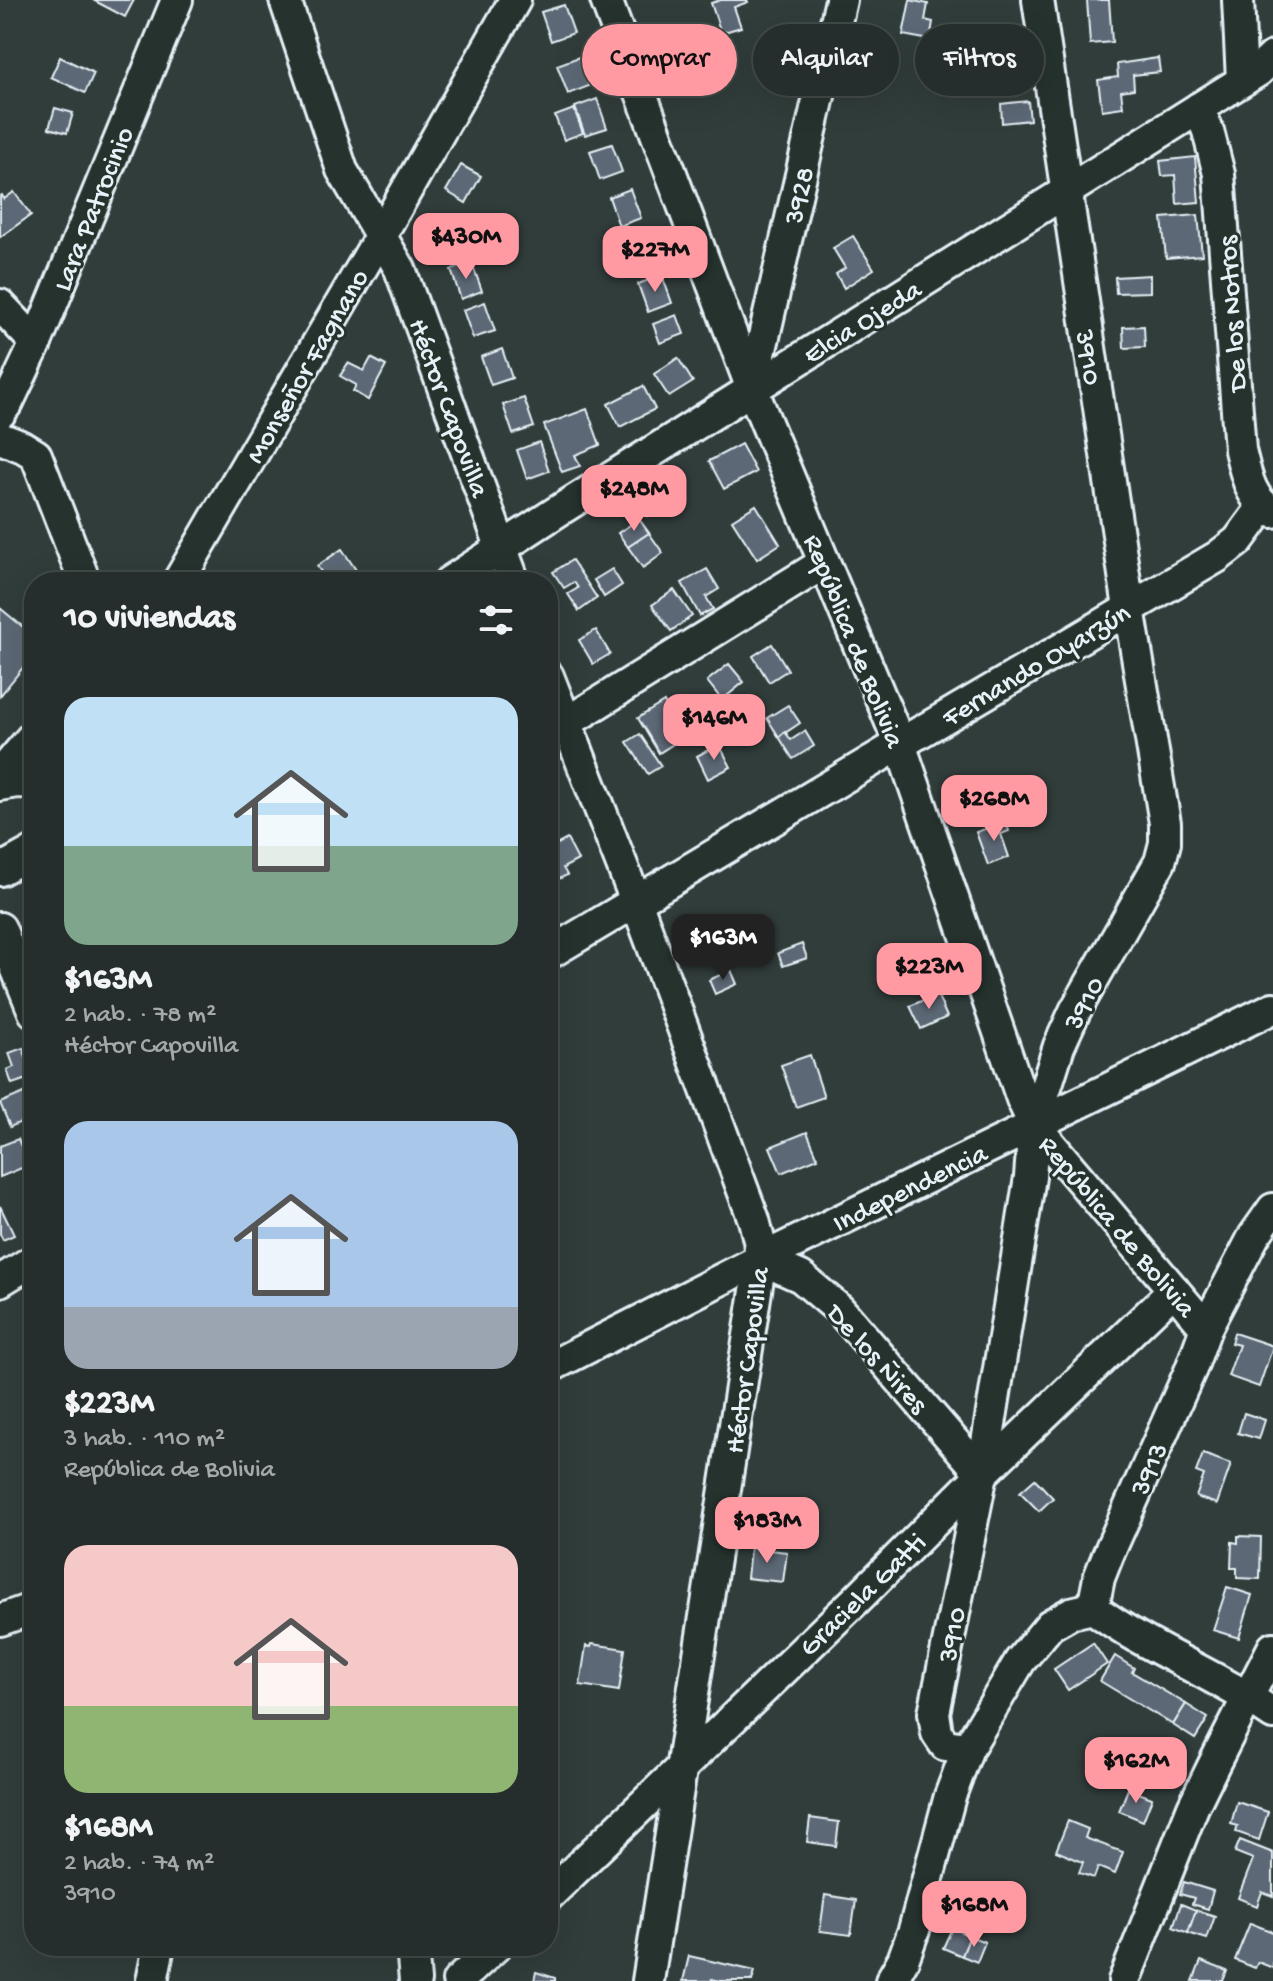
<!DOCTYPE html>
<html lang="es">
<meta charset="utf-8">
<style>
:root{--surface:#252e2c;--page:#2d3634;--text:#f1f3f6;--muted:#a3a8a9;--line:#424a48;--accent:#ff9aa2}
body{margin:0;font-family:"Gochi Hand",sans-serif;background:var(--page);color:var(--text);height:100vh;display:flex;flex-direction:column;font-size:30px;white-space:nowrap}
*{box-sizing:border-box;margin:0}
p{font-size:26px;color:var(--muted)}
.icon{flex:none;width:44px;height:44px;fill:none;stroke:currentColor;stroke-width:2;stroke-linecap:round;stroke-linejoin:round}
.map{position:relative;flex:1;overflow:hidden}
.sheet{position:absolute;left:24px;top:572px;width:534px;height:1384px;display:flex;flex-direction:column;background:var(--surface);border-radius:32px;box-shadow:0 8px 32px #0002,0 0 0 2px var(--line)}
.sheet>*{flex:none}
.guide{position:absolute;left:582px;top:24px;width:570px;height:72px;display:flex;gap:16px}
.price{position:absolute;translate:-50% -68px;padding:0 18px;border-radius:16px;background:var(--accent);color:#111;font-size:26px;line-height:52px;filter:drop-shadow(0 2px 4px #0008)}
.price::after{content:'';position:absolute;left:50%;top:48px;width:24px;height:18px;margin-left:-12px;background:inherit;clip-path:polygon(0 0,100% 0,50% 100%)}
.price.on{background:#222;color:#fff}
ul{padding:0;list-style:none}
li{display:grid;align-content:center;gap:16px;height:424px;padding:0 40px}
li span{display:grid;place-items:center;height:248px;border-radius:24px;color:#555}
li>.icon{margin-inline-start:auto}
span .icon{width:144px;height:144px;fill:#fffc;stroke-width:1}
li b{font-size:34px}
h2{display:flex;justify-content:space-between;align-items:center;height:96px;padding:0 40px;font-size:34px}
.tag{padding:0 28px;border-radius:36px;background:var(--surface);box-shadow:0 8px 32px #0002,0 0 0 2px var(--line);font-size:28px;line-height:72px}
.tag.on{background:var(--accent);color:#111}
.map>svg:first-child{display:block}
</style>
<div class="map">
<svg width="1273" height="1981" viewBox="0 0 1273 1981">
<rect width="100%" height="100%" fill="#313d3b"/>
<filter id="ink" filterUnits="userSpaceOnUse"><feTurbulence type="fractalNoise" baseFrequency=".0125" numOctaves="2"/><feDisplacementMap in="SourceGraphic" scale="16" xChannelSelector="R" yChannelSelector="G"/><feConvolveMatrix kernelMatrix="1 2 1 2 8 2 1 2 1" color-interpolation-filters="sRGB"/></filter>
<g filter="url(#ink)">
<g fill="#5c6775" stroke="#e8f1f8" stroke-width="2">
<path d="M93 0H134L125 17Z"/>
<path d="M721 0H747L748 2 734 7 741 27 721 33 711 3Z"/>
<path d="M910 0 928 4 925 20 933 22 930 40 903 35Z"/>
<path d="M1087 0H1109L1112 42 1090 44Z"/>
<path d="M564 5 574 33 551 41 541 12Z"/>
<path d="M60 57 94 73 85 93 51 77Z"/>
<path d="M579 57 589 86 568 94 557 65Z"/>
<path d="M1158 58 1160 72 1133 75 1134 89 1121 91 1123 107 1102 110 1098 80 1118 77 1117 64Z"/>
<path d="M998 65 1018 66 1017 88 997 87Z"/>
<path d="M597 99 607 128 585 135 575 107Z"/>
<path d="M1028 101 1030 120 1002 123 1001 104Z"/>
<path d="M55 108 73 113 67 133 49 128Z"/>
<path d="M574 109 583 133 564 140 555 116Z"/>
<path d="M612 144 622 172 600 180 590 151Z"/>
<path d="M1195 157 1199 202 1177 204 1175 175 1162 176 1160 161Z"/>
<path d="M461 165 481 176 466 203 446 191Z"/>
<path d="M630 189 641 218 619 226 609 197Z"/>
<path d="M14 192 31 215 0 237V196L2 195 4 199Z"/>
<path d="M1198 215 1202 255 1166 258 1162 218Z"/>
<path d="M455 221 465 248 442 257 432 229Z"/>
<path d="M645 229 655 257 633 265 623 236Z"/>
<path d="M853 236 874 269 844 288 836 274 845 268 833 248Z"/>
<path d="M472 263 482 291 461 299 451 270Z"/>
<path d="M662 275 672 303 648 312 638 284Z"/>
<path d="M1150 275V292L1116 293 1115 277Z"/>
<path d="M485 302 495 331 473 338 463 310Z"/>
<path d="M677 315 684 334 660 343 653 324Z"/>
<path d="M1144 326 1145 347 1124 348 1123 327Z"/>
<path d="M502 349 512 378 491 385 481 357Z"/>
<path d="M371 358 386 366 368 400 353 391 356 385 340 376 348 363 364 371Z"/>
<path d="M678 358 693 382 669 397 654 374Z"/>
<path d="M643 386 655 409 620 427 608 404Z"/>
<path d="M524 398 534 427 513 434 503 405Z"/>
<path d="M587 409 600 445 575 455 580 466 562 472 544 425Z"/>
<path d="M539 442 549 471 527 479 517 450Z"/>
<path d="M741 444 756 472 724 489 709 461Z"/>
<path d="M659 491 667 504 647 516 639 502Z"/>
<path d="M756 505 780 544 757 559 732 520Z"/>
<path d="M639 519 649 533 628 547 618 533Z"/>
<path d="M649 533 663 553 643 568 628 547Z"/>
<path d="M342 549 364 582H328L317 566Z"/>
<path d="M572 560 597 598 579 611 568 594 578 588 574 582 564 588 553 572Z"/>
<path d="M612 569 622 585 604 597 594 580Z"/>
<path d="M707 569 719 589 706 597 713 609 700 616 682 583Z"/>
<path d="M674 590 692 616 671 631 652 605Z"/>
<path d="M0 608 34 636V654L0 696Z"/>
<path d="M596 630 610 654 593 664 579 640Z"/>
<path d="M772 644 788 670 769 682 753 656Z"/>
<path d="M729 664 744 682 722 700 707 681Z"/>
<path d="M664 702 684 737 659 753 638 718Z"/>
<path d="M788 705 800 723 779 737 767 718Z"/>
<path d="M805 731 814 746 793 759 779 737 785 732 791 740Z"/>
<path d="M640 734 661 766 648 774 627 742Z"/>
<path d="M719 744 731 767 708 779 697 756Z"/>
<path d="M1006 822 1009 831 1001 834 1009 857 988 865 976 832Z"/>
<path d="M567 839 578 860 563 868 567 875 559 879 548 858V849Z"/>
<path d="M548 878 558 897 548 902Z"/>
<path d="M802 944 807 958 783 966 778 953Z"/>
<path d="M731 970 737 984 715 994 709 980Z"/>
<path d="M937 994 947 1017 921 1029 910 1006Z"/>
<path d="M23 1048 33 1077 12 1084 7 1070 14 1067 9 1053Z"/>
<path d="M810 1055 824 1097 796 1107 781 1065Z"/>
<path d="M31 1090 34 1097V1116L10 1127 0 1103Z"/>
<path d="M807 1132 818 1158 781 1173 770 1147Z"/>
<path d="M18 1139 29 1165 0 1177V1146Z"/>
<path d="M0 1206 14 1235 3 1240 0 1234Z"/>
<path d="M1234 1333 1273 1346 1259 1387 1228 1376 1239 1345 1231 1343Z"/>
<path d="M1244 1413 1265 1420 1259 1439 1238 1433Z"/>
<path d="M1203 1454 1231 1464 1217 1504 1196 1497 1204 1475 1196 1472Z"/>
<path d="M1035 1479 1053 1498 1039 1511 1020 1492Z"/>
<path d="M1238 1536 1261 1537 1260 1579 1237 1578V1568H1231L1232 1542 1238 1543Z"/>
<path d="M750 1548 787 1552 783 1582 747 1578Z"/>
<path d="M1227 1587 1252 1595 1239 1638 1213 1630Z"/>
<path d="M1093 1643 1107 1664 1068 1690 1054 1669Z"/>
<path d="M592 1644 625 1649 619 1691 580 1685 586 1646 591 1647Z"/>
<path d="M1115 1656 1134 1668 1132 1672 1186 1704 1173 1725 1100 1681Z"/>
<path d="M1186 1704 1208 1718 1195 1739 1173 1725Z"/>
<path d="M1147 1750 1171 1760 1162 1780 1138 1770Z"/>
<path d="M1128 1789 1152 1798 1143 1821 1119 1811Z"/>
<path d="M1237 1802 1268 1812 1259 1840 1236 1832 1238 1826 1231 1824Z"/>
<path d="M810 1818 839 1822 836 1846 807 1842Z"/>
<path d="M1068 1821 1088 1829 1085 1838 1123 1852 1115 1874 1098 1867 1094 1878 1079 1873 1083 1862 1056 1851Z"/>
<path d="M1240 1840 1273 1853V1896L1262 1892 1257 1906 1238 1898 1253 1859 1235 1852Z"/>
<path d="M1184 1882 1213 1891 1208 1909 1192 1904 1194 1898 1180 1894Z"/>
<path d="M825 1895 856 1900 851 1935 820 1931Z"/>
<path d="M1181 1904 1196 1910 1188 1933 1173 1927Z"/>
<path d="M1196 1910 1215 1916 1207 1939 1188 1933Z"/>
<path d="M1250 1923 1273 1932V1968L1258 1962 1255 1968 1235 1960Z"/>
<path d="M952 1928 970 1936 962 1956 943 1948Z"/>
<path d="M970 1936 985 1942 977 1962 962 1956Z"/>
<path d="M689 1956 755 1971 752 1981H720L712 1979 711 1981H683Z"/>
<path d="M1201 1961 1227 1971 1223 1981H1193Z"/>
<path d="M536 1972 555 1978V1981H534Z"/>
</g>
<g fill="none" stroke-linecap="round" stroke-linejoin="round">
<defs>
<g id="minor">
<path d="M285 0 342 170 400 269 514 582"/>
<path d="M606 0 752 389 900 744 1022 1099 1034 1125 1206 1328"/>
<path d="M1238 0 1242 80"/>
<path d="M1199 108 1208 131 1219 174 1240 450C1246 474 1250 500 1273 512"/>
<path d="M0 305 36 343"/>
<path d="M752 389 841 0"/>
<path d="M0 413 8 402 36 343 177 0"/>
<path d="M0 438 23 447 36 455 85 582"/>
<path d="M178 582 381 235 515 0"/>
<path d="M449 582 558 511 1258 71 1273 57"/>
<path d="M548 676 636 901 754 1220 759 1240 761 1259 648 1981"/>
<path d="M548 734 824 563"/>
<path d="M0 775 34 735"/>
<path d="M0 785 17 782 34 783"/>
<path d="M0 870 34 851"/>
<path d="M0 928 34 1012"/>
<path d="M548 954 900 744 1217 557 1238 541 1263 507"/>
<path d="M761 1259 801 1277 840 1310 982 1474"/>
<path d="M0 1281 34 1260"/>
<path d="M548 1368 761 1259 1273 1008"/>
<path d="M1093 1608 1099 1578 1108 1555 1191 1369 1206 1328 1254 1236 1273 1209"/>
<path d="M1093 1608C1149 1650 1216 1674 1273 1714"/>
<path d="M0 1620 34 1608"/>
<path d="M968 1748 945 1745 937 1733 934 1713 982 1474 1030 1177 1034 1125 1059 1046 1075 1011 1160 862 1165 843V823L1129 608 1038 0"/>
<path d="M548 1896 858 1598 982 1474 1174 1290"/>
<path d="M412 1946 415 1981"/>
<path d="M152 1981 159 1946"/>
<path d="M458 1981 496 1946"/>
<path d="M891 1981 903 1960 914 1930 950 1796 968 1748 1020 1661 1050 1625 1071 1613 1093 1608"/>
<path d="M1124 1981 1193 1807 1214 1764 1273 1648"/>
</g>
</defs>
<use href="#minor" stroke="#e8f1f8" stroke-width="36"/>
<use href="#minor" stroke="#26332d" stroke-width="30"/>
</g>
</g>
<g text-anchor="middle" stroke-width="6" stroke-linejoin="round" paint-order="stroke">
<g font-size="28" fill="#e8f1f8" stroke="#26332d">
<text transform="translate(797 195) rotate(-77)" y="10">3928</text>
<text transform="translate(91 208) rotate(-68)" y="10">Lara Patrocinio</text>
<text transform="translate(1230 314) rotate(-94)" y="10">De los Notros</text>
<text transform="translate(861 320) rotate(-32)" y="10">Elcia Ojeda</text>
<text transform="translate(1091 357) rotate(81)" y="10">3910</text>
<text transform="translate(305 365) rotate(-60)" y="10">Monseñor Fagnano</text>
<text transform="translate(451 407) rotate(70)" y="10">Héctor Capovilla</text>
<text transform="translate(856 640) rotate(68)" y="10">República de Bolivia</text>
<text transform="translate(1035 663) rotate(-31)" y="10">Fernando Oyarzún</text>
<text transform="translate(1082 1002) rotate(-62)" y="10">3910</text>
<text transform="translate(909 1186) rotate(-26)" y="10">Independencia</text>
<text transform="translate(1119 1225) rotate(50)" y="10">República de Bolivia</text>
<text transform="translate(879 1357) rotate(48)" y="10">De los Ñires</text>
<text transform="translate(745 1360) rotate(-82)" y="10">Héctor Capovilla</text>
<text transform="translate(1147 1468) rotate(-66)" y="10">3913</text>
<text transform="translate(861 1593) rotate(-44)" y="10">Graciela Gatti</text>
<text transform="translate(950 1634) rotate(-79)" y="10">3910</text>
</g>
</g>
</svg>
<b class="price" style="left:466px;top:281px">$430M</b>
<b class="price" style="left:655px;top:294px">$227M</b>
<b class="price" style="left:634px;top:533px">$248M</b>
<b class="price" style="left:714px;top:762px">$146M</b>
<b class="price" style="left:994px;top:843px">$268M</b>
<b class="price on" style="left:723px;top:982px">$163M</b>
<b class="price" style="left:929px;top:1011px">$223M</b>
<b class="price" style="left:767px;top:1565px">$183M</b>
<b class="price" style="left:1136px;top:1805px">$162M</b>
<b class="price" style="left:974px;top:1949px">$168M</b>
<div class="guide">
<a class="tag on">Comprar</a>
<a class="tag">Alquilar</a>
<a class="tag">Filtros</a>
</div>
<section class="sheet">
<h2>10 viviendas<svg class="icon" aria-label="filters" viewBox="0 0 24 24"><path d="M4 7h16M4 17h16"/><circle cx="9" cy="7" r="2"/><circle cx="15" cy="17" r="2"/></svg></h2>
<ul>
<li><span style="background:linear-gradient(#bfe0f5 60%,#7fa58c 0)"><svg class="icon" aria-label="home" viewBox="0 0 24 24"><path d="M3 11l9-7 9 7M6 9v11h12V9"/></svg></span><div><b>$163M</b><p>2 hab. · 78 m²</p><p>Héctor Capovilla</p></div></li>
<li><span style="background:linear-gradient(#a9c7e8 75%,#9aa5b1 0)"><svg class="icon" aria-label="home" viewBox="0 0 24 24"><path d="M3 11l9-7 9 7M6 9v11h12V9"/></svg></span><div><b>$223M</b><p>3 hab. · 110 m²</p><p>República de Bolivia</p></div></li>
<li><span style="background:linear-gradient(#f6c9c9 65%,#8fb573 0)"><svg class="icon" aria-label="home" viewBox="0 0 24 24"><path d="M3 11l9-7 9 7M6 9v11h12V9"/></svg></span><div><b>$168M</b><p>2 hab. · 74 m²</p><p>3910</p></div></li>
</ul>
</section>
</div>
